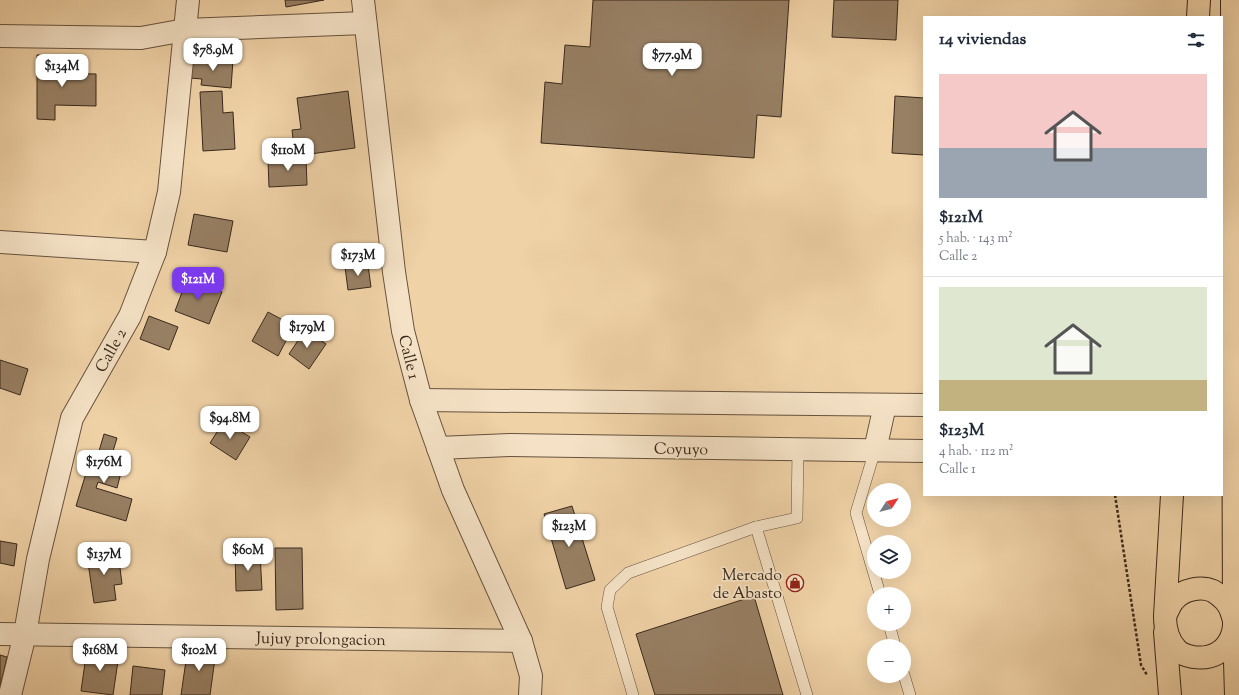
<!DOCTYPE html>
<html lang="es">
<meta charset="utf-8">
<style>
:root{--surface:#fff;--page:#f6f6f7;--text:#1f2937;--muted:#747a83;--line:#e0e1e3;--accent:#7c3aed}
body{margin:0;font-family:"Sorts Mill Goudy",serif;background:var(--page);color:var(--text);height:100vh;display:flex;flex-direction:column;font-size:15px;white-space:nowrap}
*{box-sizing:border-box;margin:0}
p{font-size:13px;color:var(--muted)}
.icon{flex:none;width:22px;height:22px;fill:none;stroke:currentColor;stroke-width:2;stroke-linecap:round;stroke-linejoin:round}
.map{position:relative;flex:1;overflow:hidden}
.drawer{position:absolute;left:923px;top:16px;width:300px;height:480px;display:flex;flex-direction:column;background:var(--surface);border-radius:0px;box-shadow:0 4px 16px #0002}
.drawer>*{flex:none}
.needle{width:26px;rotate:54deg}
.fabs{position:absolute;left:867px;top:483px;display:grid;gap:8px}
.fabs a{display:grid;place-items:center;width:44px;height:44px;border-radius:50%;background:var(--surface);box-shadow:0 4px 16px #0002;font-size:20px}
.price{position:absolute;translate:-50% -34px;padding:0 9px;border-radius:8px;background:#fff;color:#222;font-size:13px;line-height:26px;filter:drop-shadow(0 1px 2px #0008)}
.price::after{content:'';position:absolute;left:50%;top:24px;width:12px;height:9px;margin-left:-6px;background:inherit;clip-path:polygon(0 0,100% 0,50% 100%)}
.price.current{background:var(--accent);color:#fff}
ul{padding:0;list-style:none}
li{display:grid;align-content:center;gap:8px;height:212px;padding:0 16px}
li+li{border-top:1px solid var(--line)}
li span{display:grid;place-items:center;height:124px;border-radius:0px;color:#555}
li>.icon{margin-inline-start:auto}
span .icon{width:72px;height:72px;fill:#fffc;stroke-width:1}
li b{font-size:17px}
h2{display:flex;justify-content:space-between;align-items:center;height:48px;padding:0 16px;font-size:17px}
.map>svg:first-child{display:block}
</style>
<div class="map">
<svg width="1239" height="695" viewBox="0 0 1239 695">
<rect width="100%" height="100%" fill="#f0d2a7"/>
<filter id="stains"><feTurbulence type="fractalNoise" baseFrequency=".005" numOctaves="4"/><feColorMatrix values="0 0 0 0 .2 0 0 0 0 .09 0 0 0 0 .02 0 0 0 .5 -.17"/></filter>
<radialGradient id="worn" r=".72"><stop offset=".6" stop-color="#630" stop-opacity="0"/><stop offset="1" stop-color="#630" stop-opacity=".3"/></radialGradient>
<g fill="#988064" stroke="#38281b">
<path d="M285 0H324L286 7Z"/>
<path d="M593 0H789L781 117 757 115 754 158 541 143 545 82 562 84 565 45 590 47Z"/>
<path d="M834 0H898L896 40 832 37Z"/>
<path d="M37 55H55V73L96 74V106L55 105V120L37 119Z"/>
<path d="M192 57 233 60 231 88 201 85 202 79 190 78Z"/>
<path d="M222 91 223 113 233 112 235 149 203 151 200 92Z"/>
<path d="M348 91 355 148 295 156 292 130 301 129 297 98Z"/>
<path d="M895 96 924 98V155L892 153Z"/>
<path d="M306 158 307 185 269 187 268 160Z"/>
<path d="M194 214 233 221 227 252 188 245Z"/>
<path d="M368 265 371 287 348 290 345 267Z"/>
<path d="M187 279 222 292 209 324 175 311Z"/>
<path d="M268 312 294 326 278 356 252 341Z"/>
<path d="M149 316 178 327 169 350 140 339Z"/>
<path d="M305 330 326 344 309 369 289 354Z"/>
<path d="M0 360 28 369 20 395 0 388Z"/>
<path d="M224 421 250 437 236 460 210 443Z"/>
<path d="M104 434 117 438 110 461 123 465 117 488 98 482 96 488 132 499 126 521 76 506 91 457 97 458Z"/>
<path d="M572 506 595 580 566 589 544 514Z"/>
<path d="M0 541 17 544 14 566 0 563Z"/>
<path d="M275 548H302L303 609 276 610Z"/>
<path d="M118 552 122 584 114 585 116 600 94 603 87 556Z"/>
<path d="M260 553 262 590 236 591 235 554Z"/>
<path d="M754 596 783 695H655L636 634Z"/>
<path d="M188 647 216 651 210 695H181Z"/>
<path d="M87 649 119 654 113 695 81 691Z"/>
<path d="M0 655 7 657 0 687Z"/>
<path d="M133 666 165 670 162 695H130Z"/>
</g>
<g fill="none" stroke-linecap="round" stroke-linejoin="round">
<defs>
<g id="lane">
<path d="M875 450 856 513 880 594"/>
<path d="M756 527 807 695"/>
<path d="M889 624 895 646"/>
<path d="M904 675 910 695"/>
<path d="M633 695 607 607 610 590 628 573 756 527 797 518 798 449"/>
</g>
<g id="street">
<path d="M363 0 394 272 403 331 421 400 453 490 521 641 531 676 530 695"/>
<path d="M0 36 141 38 185 30 365 23"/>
<path d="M0 242 155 252"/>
<path d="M421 400 924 405"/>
<path d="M438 448 510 445 924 451"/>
<path d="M875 450 885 405"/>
<path d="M0 634 521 641"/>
<path d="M10 695 25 634 38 559 72 418 130 316 155 252 169 192 188 0"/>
</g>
<g id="highway">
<path d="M1232 0 1234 620"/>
<path d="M1198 17 1199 0"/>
<path d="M1165 616C1168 611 1170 604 1174 600 1183 589 1201 586 1213 591 1216 593 1219 595 1221 597 1228 602 1231 609 1233 617 1235 622 1234 627 1233 632 1228 651 1212 660 1193 657 1188 656 1181 654 1177 650 1168 641 1165 627 1165 616L1172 495"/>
<path d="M1234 628 1236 695"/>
<path d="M1165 632 1170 695"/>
</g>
</defs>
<use href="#lane" stroke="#66523e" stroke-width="12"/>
<use href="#street" stroke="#66523e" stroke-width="24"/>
<use href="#highway" stroke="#38281b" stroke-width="24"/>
<path stroke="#38281b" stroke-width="2.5" stroke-dasharray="3 2" stroke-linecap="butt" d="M1115 495 1141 665 1147 675"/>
<use href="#lane" stroke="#f5e2c6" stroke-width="11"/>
<use href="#street" stroke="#f5e2c6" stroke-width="22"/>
<use href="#highway" stroke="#f0d2a7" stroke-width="22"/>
</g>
<defs>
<symbol id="shop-ring" viewBox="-11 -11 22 22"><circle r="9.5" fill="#f5e2c6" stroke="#8f2418" stroke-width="1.5"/><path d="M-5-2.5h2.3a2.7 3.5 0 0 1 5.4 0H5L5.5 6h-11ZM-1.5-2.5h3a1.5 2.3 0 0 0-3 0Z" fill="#8f2418"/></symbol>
</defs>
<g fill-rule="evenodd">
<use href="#shop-ring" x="785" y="573" width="20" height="20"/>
</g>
<g text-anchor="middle" stroke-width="3.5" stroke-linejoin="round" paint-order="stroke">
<g font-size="16" fill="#38281b" stroke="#f5e2c6">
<text transform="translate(110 350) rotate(-61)" y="6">Calle 2</text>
<text transform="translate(410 357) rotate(76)" y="6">Calle 1</text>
<text transform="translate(681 448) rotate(1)" y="6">Coyuyo</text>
<text transform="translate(321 638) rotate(1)" y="6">Jujuy prolongacion</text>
</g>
<g font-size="16" fill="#38281b" stroke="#f5e2c6" text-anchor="end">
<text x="782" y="580">Mercado<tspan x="782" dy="18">de Abasto</tspan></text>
</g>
</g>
<rect width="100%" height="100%" filter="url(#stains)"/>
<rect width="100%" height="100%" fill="url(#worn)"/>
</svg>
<div class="fabs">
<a><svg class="needle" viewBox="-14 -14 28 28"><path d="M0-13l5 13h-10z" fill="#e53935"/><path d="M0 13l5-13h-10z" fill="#747a83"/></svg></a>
<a><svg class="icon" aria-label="layers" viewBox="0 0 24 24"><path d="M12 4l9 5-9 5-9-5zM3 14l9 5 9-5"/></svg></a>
<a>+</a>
<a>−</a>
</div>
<b class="price" style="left:213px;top:72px">$78.9M</b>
<b class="price" style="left:672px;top:77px">$77.9M</b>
<b class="price" style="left:62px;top:88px">$134M</b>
<b class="price" style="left:288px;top:172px">$110M</b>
<b class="price" style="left:358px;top:277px">$173M</b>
<b class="price current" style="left:198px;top:301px">$121M</b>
<b class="price" style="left:307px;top:349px">$179M</b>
<b class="price" style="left:230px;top:440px">$94.8M</b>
<b class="price" style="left:104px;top:484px">$176M</b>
<b class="price" style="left:569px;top:548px">$123M</b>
<b class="price" style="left:248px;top:572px">$60M</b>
<b class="price" style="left:104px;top:576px">$137M</b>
<b class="price" style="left:100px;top:672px">$168M</b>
<b class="price" style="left:199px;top:672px">$102M</b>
<section class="drawer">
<h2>14 viviendas<svg class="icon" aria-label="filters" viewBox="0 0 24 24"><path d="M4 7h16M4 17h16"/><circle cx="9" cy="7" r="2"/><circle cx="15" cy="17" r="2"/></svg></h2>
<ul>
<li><span style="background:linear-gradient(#f6c9c9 60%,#9aa5b1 0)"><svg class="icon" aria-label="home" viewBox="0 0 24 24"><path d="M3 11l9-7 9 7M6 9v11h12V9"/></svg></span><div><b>$121M</b><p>5 hab. · 143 m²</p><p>Calle 2</p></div></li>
<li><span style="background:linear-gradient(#dfe7d0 75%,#c2b280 0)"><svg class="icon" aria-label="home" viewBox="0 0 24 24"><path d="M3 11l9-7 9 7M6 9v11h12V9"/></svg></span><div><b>$123M</b><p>4 hab. · 112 m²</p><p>Calle 1</p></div></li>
</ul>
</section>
</div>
